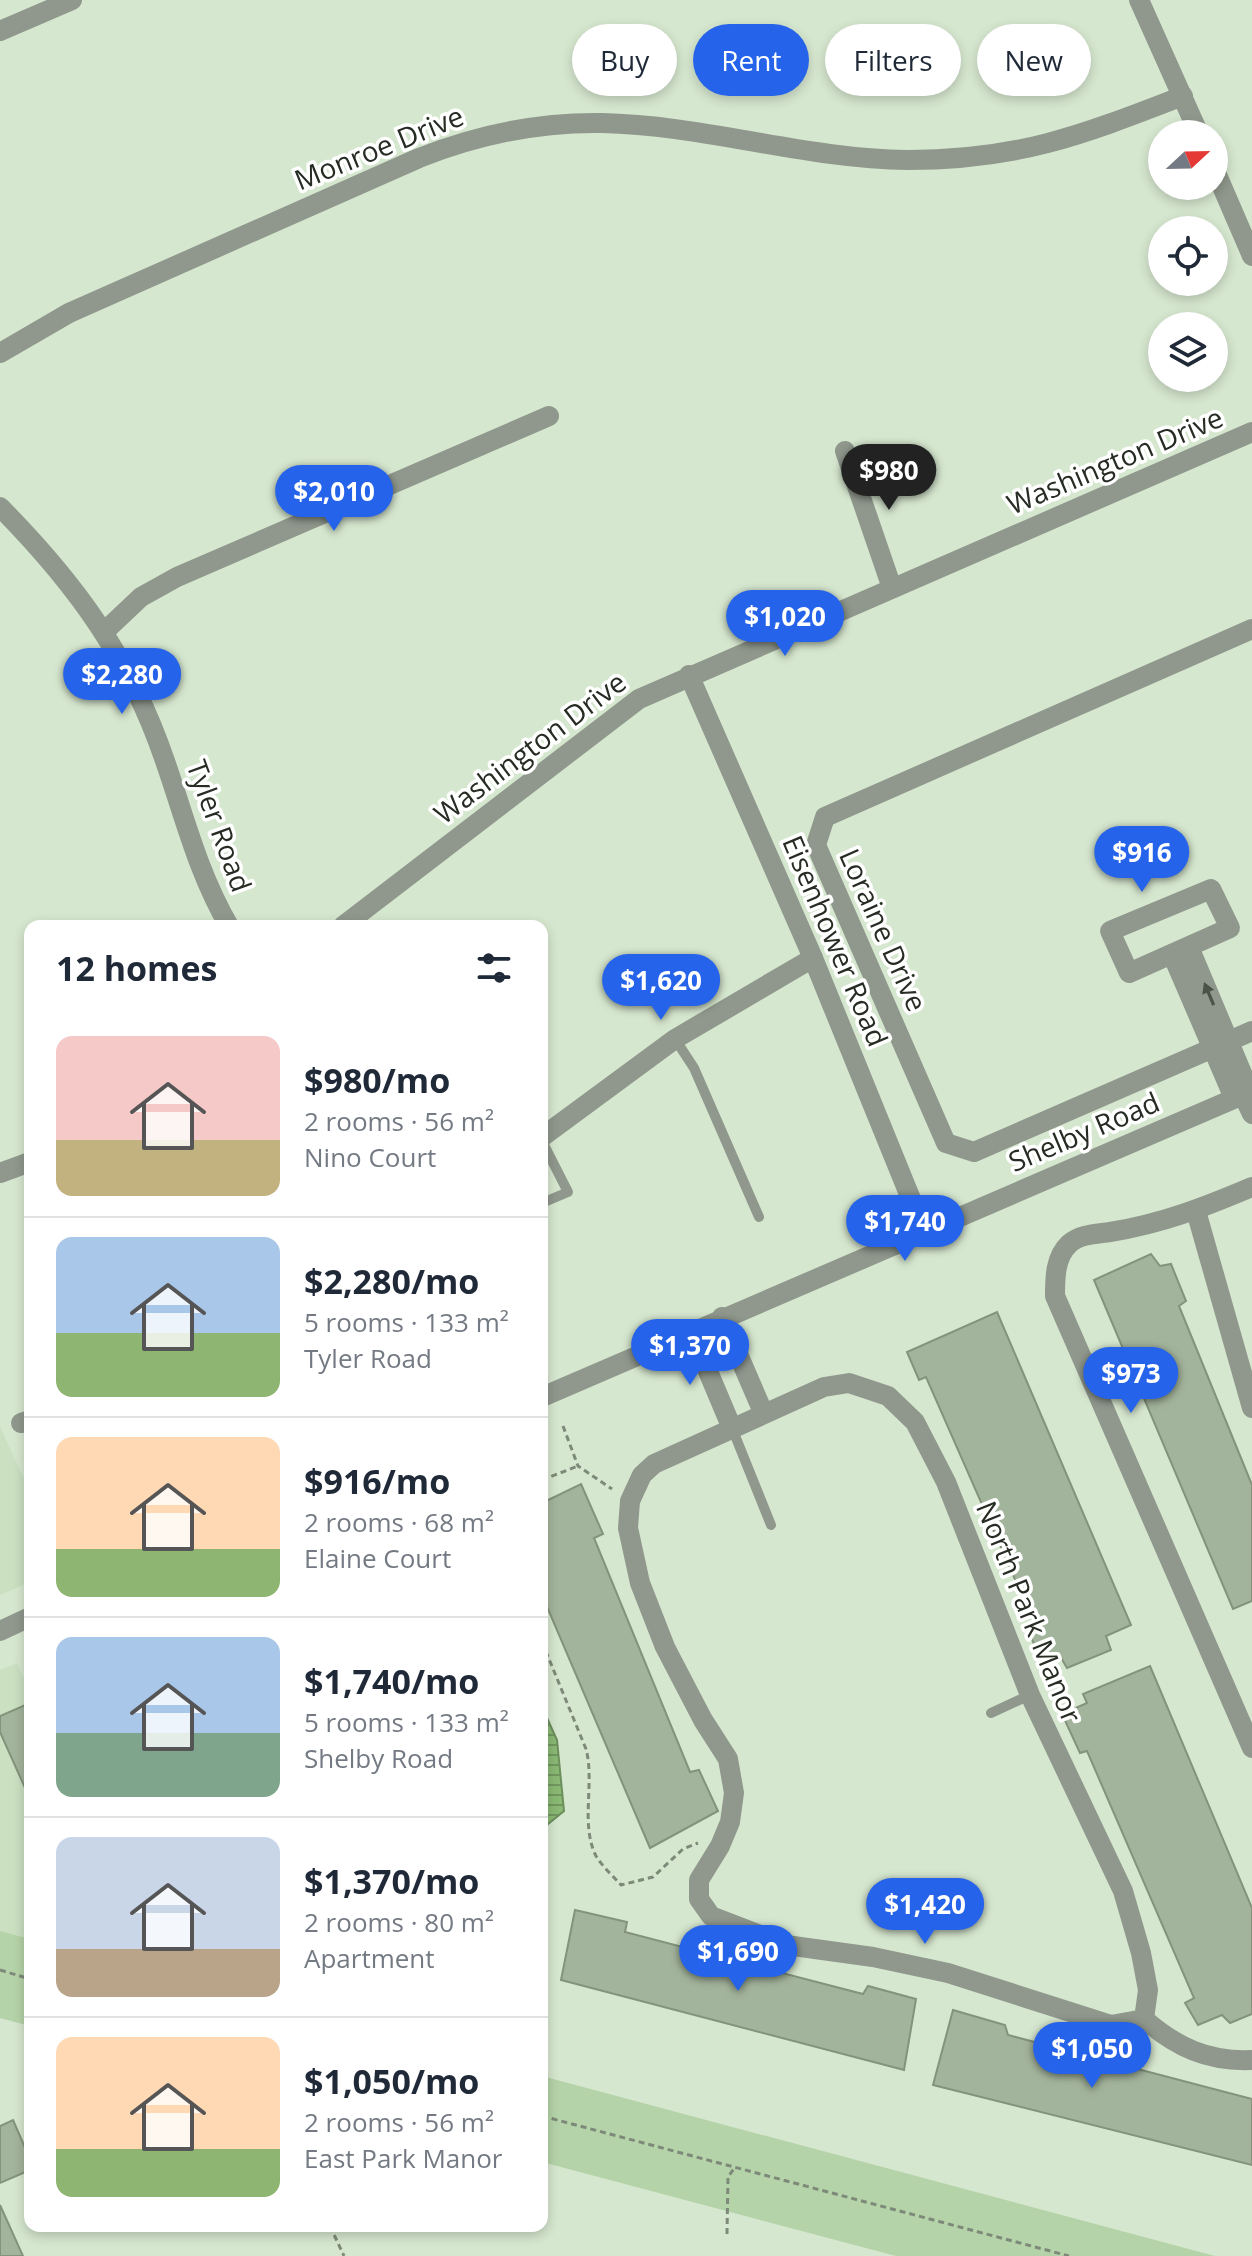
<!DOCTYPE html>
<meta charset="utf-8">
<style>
:root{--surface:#fff;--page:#f2f2f3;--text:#1f2937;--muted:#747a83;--line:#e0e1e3;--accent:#2563eb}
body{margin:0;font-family:"Open Sans",sans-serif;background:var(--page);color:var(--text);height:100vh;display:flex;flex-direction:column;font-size:30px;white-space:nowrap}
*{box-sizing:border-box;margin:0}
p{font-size:26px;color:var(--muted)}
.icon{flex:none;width:44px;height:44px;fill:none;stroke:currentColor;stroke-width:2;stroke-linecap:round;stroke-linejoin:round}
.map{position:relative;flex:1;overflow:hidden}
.sheet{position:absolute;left:24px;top:920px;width:524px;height:1312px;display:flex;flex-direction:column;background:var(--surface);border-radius:16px;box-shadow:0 4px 12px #0003}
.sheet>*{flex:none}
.banner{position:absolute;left:572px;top:24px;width:560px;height:72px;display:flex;gap:16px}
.needle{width:52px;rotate:68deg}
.buttons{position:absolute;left:1148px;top:120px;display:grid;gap:16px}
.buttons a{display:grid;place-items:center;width:80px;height:80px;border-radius:50%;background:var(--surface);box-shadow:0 4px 12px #0003;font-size:40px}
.price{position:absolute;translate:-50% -68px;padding:0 18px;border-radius:28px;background:var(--accent);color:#fff;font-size:26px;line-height:52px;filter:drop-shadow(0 2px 4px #0008)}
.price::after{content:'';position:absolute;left:50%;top:48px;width:24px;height:18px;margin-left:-12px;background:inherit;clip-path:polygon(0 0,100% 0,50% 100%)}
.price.current{background:#222;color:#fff}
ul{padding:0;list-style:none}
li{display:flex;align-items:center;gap:24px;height:200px;padding:0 32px}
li+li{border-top:2px solid var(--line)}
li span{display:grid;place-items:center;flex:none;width:224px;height:160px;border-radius:16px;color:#555}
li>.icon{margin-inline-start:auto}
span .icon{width:96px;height:96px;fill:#fffc;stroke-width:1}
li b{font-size:34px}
h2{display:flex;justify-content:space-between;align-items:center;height:96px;padding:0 32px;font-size:34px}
.tag{padding:0 28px;border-radius:36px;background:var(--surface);box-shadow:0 4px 12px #0003;font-size:28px;line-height:72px}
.tag.current{background:var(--accent);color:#fff}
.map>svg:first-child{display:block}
</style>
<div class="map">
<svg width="1252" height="2256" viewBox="0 0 1252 2256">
<defs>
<pattern id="water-rules" width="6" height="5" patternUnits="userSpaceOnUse" patternTransform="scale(2)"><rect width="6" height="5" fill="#8ab974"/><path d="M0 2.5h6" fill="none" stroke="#71975f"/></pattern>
</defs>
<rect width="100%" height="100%" fill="#d6e7cf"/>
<g fill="#cae0c1">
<path d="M0 1427 30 1492V1582L0 1595Z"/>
<path d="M17 1663 30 1692V1939L0 1931V1670Z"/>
</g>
<g fill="#b5d3a8">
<path d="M0 1931 30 1939V2026L0 2018Z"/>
<path d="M542 2076 1215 2256H896L542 2162Z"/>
</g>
<path fill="url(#water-rules)" stroke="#6c8f5c" stroke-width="2" d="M542 1707 557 1740 564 1811 542 1829Z"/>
<g fill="#a3b49c" stroke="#83937c" stroke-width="2">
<path d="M1151 1254 1160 1266 1171 1264 1186 1301 1179 1306 1252 1485V1601L1233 1609 1094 1280Z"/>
<path d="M997 1312 1131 1625 1106 1636 1111 1650 1067 1668 1060 1656 1042 1663 1028 1630 1035 1625 926 1377 919 1380 907 1352Z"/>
<path d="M581 1484 603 1534 594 1538 690 1772 699 1770 718 1811 650 1848 542 1595V1503Z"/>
<path d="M1150 1666 1252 1908V2014L1230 2023 1222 2015 1198 2025 1185 2003 1194 1998 1087 1751 1080 1753 1062 1714 1087 1703 1083 1694Z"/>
<path d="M30 1703V1799L0 1732V1716Z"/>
<path d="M575 1910 627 1922 625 1932 863 1994 868 1986 916 1999 904 2070 561 1980Z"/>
<path d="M953 2010 1005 2025 1008 2035 1252 2099V2165L933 2085Z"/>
<path d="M13 2120 30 2159V2170L0 2183V2126Z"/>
<path d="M0 2205 23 2256H0Z"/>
</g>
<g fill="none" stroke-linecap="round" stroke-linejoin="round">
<g stroke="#7e8a79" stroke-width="3" stroke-dasharray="6 4" stroke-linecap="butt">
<path d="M563 1426 578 1466 612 1489"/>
<path d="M542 1480 578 1466"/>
<path d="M542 1642 586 1749C595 1783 580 1824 596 1856 602 1866 613 1876 621 1885L653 1877 683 1849 698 1843"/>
<path d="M0 1970 30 1979"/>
<path d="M542 2116 1069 2256"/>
<path d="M330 2226 344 2256"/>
<path d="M727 2234 728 2177 735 2167"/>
</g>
<g stroke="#90988d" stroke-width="10">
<path d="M675 1039 694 1068 759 1217"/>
<path d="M542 1141 568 1192 542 1203"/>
<path d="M732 1428 771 1525"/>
<path d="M991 1713 1030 1695"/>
</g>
<g stroke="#90988d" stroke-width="20">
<path d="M1139 0 1199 134"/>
<path d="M0 31 72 0"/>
<path d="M1214 168 1252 256"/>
<path d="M0 353 69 313 419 158C477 135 539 122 602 123 705 125 804 159 908 160 1019 160 1082 135 1183 96"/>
<path d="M845 451 892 588"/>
<path d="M0 507C76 584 130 658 165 761 185 818 198 873 229 926"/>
<path d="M1252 629 825 817 816 845 946 1143 974 1152 1252 1031"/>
<path d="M105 631 141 597 177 577 549 416"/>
<path d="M689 675 813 958 924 1231"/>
<path d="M1211 889 1230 928 1129 973 1110 931Z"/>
<path d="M343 926 639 699 1252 432"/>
<path d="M1189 947 1250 1092"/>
<path d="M1172 954 1234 1098"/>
<path d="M1243 1095 1252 1114"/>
<path d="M542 1137 675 1039 813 958"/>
<path d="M0 1173 30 1162"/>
<path d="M1252 1187C1205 1207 1161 1224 1110 1232 1097 1234 1080 1234 1069 1244 1055 1257 1055 1278 1055 1296L1252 1748"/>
<path d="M1196 1211 1252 1408"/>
<path d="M722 1317 763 1412"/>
<path d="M691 1331 731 1426"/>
<path d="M849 1383 888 1396 915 1422 946 1482 1030 1695 1123 1891 1141 1953 1148 1990 1144 2019 1111 2025 948 1973 873 1957 786 1945 711 1916 699 1899V1880L720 1846 730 1822 734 1793 728 1759 703 1720 665 1647 640 1583 628 1528 630 1501 642 1475 654 1464 824 1387Z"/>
<path d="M21 1423 30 1420"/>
<path d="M1144 2019C1176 2047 1208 2062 1252 2060"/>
</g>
<g stroke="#90988d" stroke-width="20">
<path d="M542 1397 1252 1091"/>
<path d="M0 1631 30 1617"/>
</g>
</g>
<defs><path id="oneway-solid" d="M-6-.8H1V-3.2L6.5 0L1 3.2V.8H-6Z" transform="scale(2)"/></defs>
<use fill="#4b5248" href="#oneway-solid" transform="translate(1209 994) rotate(-113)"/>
<g text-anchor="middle" stroke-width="7" stroke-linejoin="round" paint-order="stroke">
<g font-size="28" fill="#262c23" stroke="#fff">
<text transform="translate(379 148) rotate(-22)" y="10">Monroe Drive</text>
<text transform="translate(1115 461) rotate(-23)" y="10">Washington Drive</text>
<text transform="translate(530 748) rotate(-37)" y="10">Washington Drive</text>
<text transform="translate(219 826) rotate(70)" y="10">Tyler Road</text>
<text transform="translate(883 930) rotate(66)" y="10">Loraine Drive</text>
<text transform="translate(835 941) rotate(67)" y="10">Eisenhower Road</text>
<text transform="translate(1084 1132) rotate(-23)" y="10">Shelby Road</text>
<text transform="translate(1029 1612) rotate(68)" y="10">North Park Manor</text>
</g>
</g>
</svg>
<div class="buttons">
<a><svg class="needle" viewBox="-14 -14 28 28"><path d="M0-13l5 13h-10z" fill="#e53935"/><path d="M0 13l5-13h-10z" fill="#747a83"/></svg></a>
<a><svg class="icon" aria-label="locate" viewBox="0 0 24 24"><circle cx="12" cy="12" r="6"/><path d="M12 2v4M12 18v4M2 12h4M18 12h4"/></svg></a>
<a><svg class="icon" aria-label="layers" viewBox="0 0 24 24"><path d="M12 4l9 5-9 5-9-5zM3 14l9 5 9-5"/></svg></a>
</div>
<b class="price current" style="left:889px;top:512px">$980</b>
<b class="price" style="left:334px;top:533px">$2,010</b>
<b class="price" style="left:785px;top:658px">$1,020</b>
<b class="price" style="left:122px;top:716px">$2,280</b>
<b class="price" style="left:1142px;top:894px">$916</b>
<b class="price" style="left:661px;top:1022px">$1,620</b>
<b class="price" style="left:905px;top:1263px">$1,740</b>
<b class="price" style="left:690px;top:1387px">$1,370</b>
<b class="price" style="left:1131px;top:1415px">$973</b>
<b class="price" style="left:925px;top:1946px">$1,420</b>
<b class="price" style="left:738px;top:1993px">$1,690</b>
<b class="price" style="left:1092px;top:2090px">$1,050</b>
<div class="banner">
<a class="tag">Buy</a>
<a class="tag current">Rent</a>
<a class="tag">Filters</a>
<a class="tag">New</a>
</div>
<section class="sheet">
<h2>12 homes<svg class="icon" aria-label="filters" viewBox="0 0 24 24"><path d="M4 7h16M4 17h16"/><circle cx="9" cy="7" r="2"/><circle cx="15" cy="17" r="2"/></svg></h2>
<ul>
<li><span style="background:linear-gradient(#f6c9c9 65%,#c2b280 0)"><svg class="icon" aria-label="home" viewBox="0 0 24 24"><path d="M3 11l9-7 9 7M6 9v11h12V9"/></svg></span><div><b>$980/mo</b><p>2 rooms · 56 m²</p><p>Nino Court</p></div></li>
<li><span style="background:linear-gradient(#a9c7e8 60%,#8fb573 0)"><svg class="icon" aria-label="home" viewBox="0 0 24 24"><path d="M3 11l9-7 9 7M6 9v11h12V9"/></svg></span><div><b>$2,280/mo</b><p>5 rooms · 133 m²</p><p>Tyler Road</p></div></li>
<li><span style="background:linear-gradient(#ffd9b3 70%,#8fb573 0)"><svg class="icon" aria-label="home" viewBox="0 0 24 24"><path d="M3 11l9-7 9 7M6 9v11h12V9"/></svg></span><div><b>$916/mo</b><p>2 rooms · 68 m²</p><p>Elaine Court</p></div></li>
<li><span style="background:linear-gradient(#a9c7e8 60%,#7fa58c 0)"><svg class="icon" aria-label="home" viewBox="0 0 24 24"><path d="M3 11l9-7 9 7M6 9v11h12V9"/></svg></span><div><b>$1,740/mo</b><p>5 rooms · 133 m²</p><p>Shelby Road</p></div></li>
<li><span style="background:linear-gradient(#c9d6e8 70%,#b9a48a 0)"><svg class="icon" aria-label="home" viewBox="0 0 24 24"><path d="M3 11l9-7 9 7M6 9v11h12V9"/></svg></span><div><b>$1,370/mo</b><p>2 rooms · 80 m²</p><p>Apartment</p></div></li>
<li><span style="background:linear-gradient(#ffd9b3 70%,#8fb573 0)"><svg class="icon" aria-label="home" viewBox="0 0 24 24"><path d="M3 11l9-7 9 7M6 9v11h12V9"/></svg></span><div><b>$1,050/mo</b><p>2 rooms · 56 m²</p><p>East Park Manor</p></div></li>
</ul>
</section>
</div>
